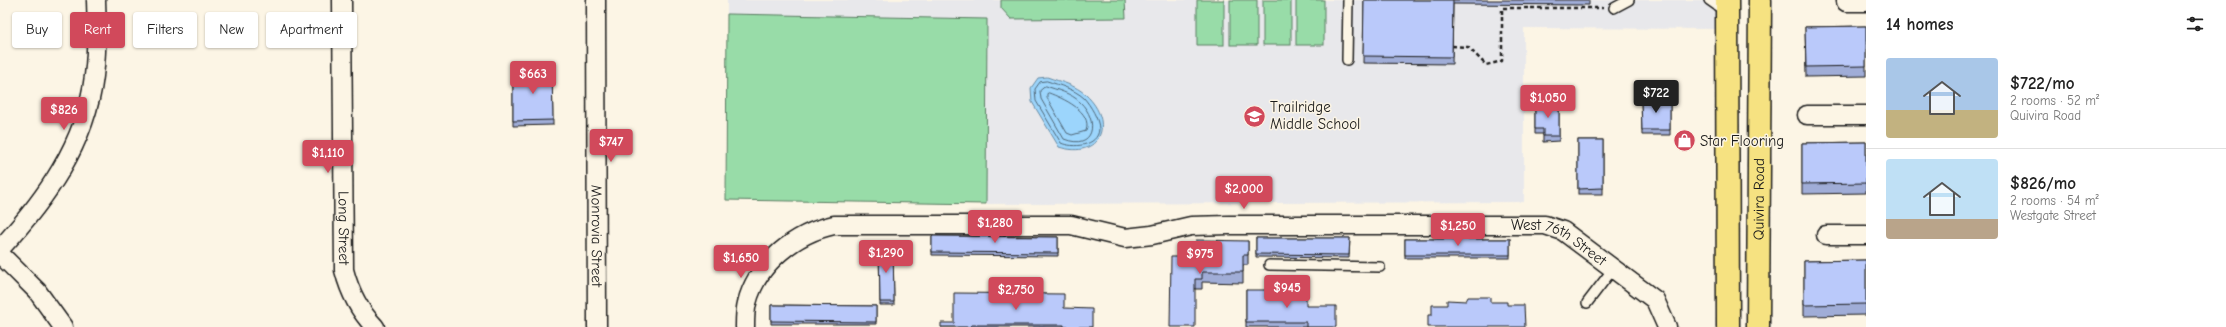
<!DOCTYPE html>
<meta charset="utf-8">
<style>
:root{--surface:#fff;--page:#f2f2f2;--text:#222;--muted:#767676;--line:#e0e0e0;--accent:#d1495b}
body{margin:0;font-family:"Comic Neue",sans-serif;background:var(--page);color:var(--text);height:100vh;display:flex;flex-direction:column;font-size:15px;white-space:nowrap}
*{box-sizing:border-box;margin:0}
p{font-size:13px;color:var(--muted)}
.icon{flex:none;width:22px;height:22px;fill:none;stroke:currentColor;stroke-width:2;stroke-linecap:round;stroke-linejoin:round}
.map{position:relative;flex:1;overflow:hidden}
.side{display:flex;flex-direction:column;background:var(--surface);width:360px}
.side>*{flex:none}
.guide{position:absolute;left:12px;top:12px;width:380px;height:36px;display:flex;gap:8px}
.price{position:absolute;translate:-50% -34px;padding:0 9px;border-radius:4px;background:var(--accent);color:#fff;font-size:13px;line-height:26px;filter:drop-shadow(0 1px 2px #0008)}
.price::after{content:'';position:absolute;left:50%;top:24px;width:12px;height:9px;margin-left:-6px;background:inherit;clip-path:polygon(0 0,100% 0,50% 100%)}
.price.selected{background:#222;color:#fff}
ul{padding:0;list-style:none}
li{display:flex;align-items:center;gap:12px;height:100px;padding:0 20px}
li+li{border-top:1px solid var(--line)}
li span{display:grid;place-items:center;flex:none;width:112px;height:80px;border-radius:4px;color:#555}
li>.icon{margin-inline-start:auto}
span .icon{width:48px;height:48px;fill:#fffc;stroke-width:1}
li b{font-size:17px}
h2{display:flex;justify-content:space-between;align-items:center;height:48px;padding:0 20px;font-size:17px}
.chip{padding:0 14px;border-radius:4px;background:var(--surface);box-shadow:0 1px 3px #0004;font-size:14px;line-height:36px}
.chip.selected{background:var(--accent);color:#fff}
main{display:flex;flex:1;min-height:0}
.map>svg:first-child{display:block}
</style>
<main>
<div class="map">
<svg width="1866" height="327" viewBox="0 0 1866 327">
<rect width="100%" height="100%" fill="#fcf5e5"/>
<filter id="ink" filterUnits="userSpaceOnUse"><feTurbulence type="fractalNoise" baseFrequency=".025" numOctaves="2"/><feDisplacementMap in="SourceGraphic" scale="8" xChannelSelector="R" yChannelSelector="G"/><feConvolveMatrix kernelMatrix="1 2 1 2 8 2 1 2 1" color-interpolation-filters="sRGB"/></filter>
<g filter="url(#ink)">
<path fill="#e8e8eb" d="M727 0H1717L1718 29 1524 28V202L986 204 987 19 727 14Z"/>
<g fill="#98dca8" stroke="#5a7c62">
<path d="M1001 0H1125L1126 18 1011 19 1001 8Z"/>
<rect x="1197" y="0" width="27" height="45"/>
<rect x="1230" y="0" width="27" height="45"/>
<rect x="1263" y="0" width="28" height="45"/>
<rect x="1296" y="0" width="28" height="45"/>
<path d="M727 14 987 19 986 204 726 200Z"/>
</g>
<path fill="#9cd5fc" stroke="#698ba2" d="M1047 77C1061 82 1076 85 1086 95 1116 123 1100 160 1059 147L1032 102 1031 88 1038 78Z"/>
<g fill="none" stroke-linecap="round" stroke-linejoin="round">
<g stroke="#4f6676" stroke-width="1">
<path d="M1047 81C1059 85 1074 89 1084 98 1090 105 1099 119 1099 129 1098 147 1072 148 1061 143L1036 101 1035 89 1040 82Z"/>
<path d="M1046 86C1057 90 1071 93 1080 102 1100 121 1094 151 1064 139L1041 99 1040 91Z"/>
<path d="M1049 93C1062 98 1093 111 1086 131L1072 135 1067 133 1047 98V94Z"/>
</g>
<defs>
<g id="lane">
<path d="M1709 0 1726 12"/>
<path d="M1614 8 1629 0"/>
<path d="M1347 60 1348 0"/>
<path d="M1269 265 1380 267"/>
<path d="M1587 303 1613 269"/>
</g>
<g id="street">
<path id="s1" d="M342 0 344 270C350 293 359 311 375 327"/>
<path id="s2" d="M596 0 597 327"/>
<path d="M1846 0V2H1866"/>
<path d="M1807 115H1866"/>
<path d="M1826 235H1866"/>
<path d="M0 249C45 200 86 144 94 76 97 51 97 25 96 0"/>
<path d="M0 254 37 291 63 327"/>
<path id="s3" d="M745 327C745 319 745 310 747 303 757 263 796 233 834 225H1071L1125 238 1152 235 1191 226 1229 225H1545L1563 231 1655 300 1667 327"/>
</g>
<g id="primary">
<path d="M1727 0 1728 327"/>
<path id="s4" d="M1758 327 1760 0"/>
</g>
</defs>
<use href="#lane" stroke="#1c1c1c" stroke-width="12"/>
<use href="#street" stroke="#1c1c1c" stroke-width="21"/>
<use href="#primary" stroke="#1c1c1c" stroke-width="25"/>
<path stroke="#1c1c1c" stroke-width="2.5" stroke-dasharray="4 3" stroke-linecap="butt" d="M1452 46 1468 47 1486 65 1502 61V8H1603"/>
<use href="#lane" stroke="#fcf5e5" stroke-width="9"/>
<use href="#street" stroke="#fcf5e5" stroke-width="18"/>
<use href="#primary" stroke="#f6e281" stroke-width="22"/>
</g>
<g fill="#a0add7" stroke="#1c1c1c">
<path d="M1364 0H1589V5L1453 4 1452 64 1363 63Z"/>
<path d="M1866 26V76L1806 77 1805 27Z"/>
<path d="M552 68 553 125 513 126V69Z"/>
<path d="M1641 99H1670V135H1642Z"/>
<path d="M1559 104V141L1543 142V134H1535V105Z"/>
<rect x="1578" y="140" width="25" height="54"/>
<path d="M1866 142V193L1802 194V143Z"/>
<path d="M932 236 1058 237V256L932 255Z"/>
<path d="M1256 238H1350L1349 258 1256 257Z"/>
<rect x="1405" y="239" width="105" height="19"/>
<path d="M1248 241V265H1243V283L1202 282V289H1195L1182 257Z"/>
<path d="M879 245H893L894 305H880Z"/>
<path d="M1866 260V315L1804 316V261Z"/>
<path d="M1246 290 1306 306 1336 327H1246Z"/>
<path d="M771 305 876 306V324H771Z"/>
<path d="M1064 308 1092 327H941L954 323Z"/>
</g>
<g fill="#bac9fa" stroke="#1c1c1c">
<path d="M1364 0H1453L1452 57 1363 56Z"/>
<path d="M1866 26V66L1806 67 1805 27Z"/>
<path d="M552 68 553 120 513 121V69Z"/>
<path d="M1641 99H1670V130H1642Z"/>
<path d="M1559 104V136H1543V129H1535V105Z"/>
<path d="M1578 140H1603V188L1578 189Z"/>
<path d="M1866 142V183L1802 184V143Z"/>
<path d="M932 236 1058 237V253L932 252Z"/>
<path d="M1256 238H1350L1349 255 1256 254Z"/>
<rect x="1405" y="239" width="105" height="16"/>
<path d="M1196 240 1248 241V255H1243V272H1202V279H1195V327H1170L1171 257H1182V253H1196Z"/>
<path d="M879 245H893L894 302H880Z"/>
<path d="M1866 260V304L1804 305V261Z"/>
<path d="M1246 290H1306V306H1336V327H1306V322H1246Z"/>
<path d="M954 293 1064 294V308L1092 309V327H1064V325H971V327H941V323H954Z"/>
<path d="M1468 297H1490V302H1507V305H1524L1525 327H1428V315H1432V305H1447V300L1466 301Z"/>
<path d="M771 305 876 306V322L771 321Z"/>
</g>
</g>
<defs>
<symbol id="school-disc" viewBox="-11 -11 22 22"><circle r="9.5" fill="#d1495b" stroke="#fcf5e5"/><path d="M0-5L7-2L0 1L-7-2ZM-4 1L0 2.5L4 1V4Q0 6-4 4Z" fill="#fff"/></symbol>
<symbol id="shop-disc" viewBox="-11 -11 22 22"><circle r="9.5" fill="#d1495b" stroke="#fcf5e5"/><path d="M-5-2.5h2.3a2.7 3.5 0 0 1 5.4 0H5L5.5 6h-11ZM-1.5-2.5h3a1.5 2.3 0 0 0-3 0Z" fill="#fff"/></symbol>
</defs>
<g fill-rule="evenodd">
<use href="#school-disc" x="1242" y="104" width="25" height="25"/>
<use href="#shop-disc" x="1672" y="128" width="25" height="25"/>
</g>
<g text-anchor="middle" stroke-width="3" stroke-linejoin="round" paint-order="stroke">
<g font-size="15" fill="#1c1c1c" stroke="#fcf5e5" text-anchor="start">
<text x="1270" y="112">Trailridge<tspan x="1270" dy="17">Middle School</tspan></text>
<text x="1700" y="146">Star Flooring</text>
</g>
<g font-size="15" fill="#1c1c1c" stroke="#fcf5e5">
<text dy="5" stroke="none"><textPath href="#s4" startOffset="128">Quivira Road</textPath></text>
<text dy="5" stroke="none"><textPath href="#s1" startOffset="228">Long Street</textPath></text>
<text dy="5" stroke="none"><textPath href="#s2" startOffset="236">Monrovia Street</textPath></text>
<text dy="5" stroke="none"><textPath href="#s3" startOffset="879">West 76th Street</textPath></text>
</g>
</g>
</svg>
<b class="price" style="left:533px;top:95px">$663</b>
<b class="price selected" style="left:1656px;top:114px">$722</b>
<b class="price" style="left:1548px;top:119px">$1,050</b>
<b class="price" style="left:64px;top:131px">$826</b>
<b class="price" style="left:611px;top:163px">$747</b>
<b class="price" style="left:328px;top:174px">$1,110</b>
<b class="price" style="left:1244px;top:210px">$2,000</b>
<b class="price" style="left:995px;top:244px">$1,280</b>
<b class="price" style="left:1458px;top:247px">$1,250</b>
<b class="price" style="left:886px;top:274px">$1,290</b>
<b class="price" style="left:1200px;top:275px">$975</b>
<b class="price" style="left:741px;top:279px">$1,650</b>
<b class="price" style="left:1287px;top:309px">$945</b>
<b class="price" style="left:1016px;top:311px">$2,750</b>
<div class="guide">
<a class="chip">Buy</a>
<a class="chip selected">Rent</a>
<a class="chip">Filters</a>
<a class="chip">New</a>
<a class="chip">Apartment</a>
</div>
</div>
<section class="side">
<h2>14 homes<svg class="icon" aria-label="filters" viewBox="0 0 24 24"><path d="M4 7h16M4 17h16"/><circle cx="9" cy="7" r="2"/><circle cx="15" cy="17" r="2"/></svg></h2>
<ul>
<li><span style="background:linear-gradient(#a9c7e8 65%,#c2b280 0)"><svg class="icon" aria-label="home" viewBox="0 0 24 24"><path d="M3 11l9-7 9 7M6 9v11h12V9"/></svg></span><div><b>$722/mo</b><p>2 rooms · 52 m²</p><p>Quivira Road</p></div></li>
<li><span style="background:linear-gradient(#bfe0f5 75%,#b9a48a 0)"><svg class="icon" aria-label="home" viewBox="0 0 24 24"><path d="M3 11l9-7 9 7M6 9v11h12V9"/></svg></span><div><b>$826/mo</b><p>2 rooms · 54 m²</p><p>Westgate Street</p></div></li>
</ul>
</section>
</main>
